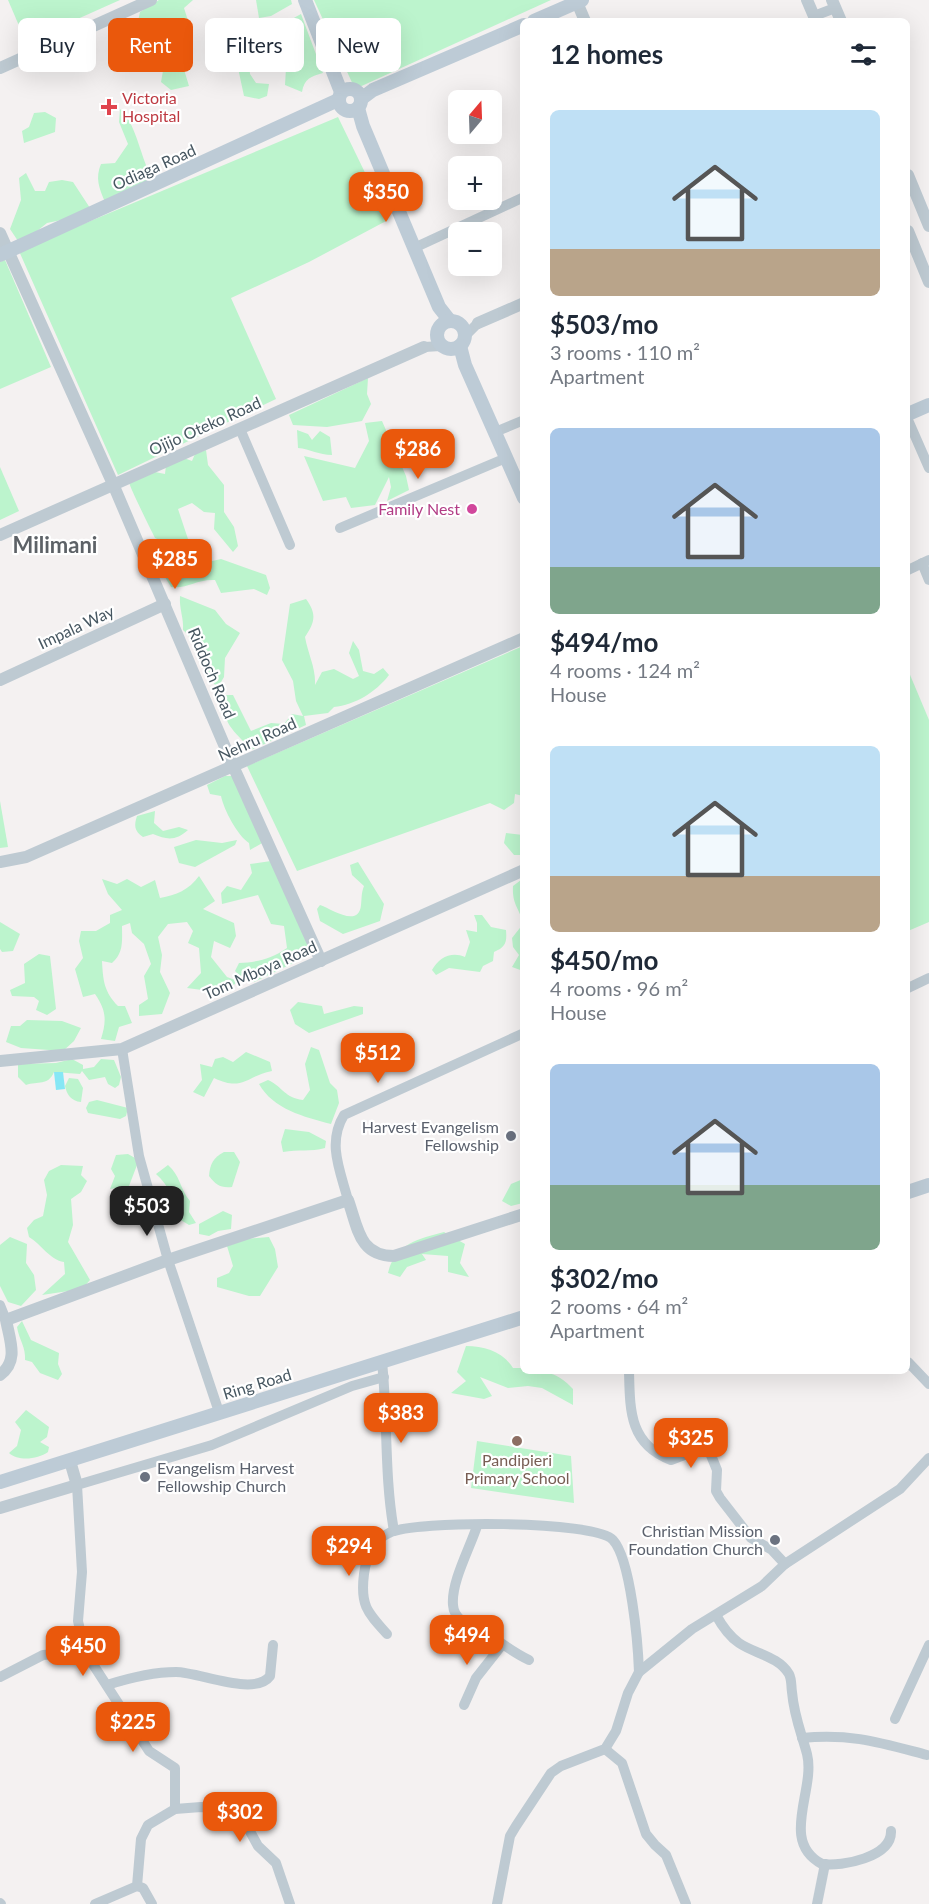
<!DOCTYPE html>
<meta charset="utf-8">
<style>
:root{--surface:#fff;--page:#f6f6f7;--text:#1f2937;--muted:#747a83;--accent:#ea580c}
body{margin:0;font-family:Lato,sans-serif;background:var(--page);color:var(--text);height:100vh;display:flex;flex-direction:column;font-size:22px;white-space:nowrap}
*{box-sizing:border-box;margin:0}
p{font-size:20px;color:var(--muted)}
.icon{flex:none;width:33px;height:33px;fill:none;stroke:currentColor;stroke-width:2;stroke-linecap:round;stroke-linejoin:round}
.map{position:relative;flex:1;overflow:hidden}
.panel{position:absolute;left:520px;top:18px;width:390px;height:1356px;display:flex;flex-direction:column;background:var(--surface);border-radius:9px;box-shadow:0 6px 24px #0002}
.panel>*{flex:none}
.hud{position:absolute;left:18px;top:18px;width:412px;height:54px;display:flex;gap:12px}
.needle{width:39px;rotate:19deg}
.buttons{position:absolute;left:448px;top:90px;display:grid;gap:12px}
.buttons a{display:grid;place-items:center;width:54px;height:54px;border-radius:9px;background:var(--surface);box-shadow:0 6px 24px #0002;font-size:30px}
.price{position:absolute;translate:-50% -51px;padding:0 14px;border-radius:12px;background:var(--accent);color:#fff;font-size:20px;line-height:39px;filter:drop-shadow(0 2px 3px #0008)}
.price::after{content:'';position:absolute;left:50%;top:36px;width:18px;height:14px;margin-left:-9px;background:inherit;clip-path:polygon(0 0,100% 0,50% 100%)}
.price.current{background:#222;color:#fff}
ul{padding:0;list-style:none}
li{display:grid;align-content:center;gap:12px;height:318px;padding:0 30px}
li span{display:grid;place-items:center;height:186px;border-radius:9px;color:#555}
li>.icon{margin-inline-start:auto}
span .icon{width:108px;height:108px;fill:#fffc;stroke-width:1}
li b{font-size:26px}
h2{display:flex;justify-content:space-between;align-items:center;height:72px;padding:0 30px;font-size:26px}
.chip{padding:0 21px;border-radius:9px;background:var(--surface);box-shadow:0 6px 24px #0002;font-size:21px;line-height:54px}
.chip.current{background:var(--accent);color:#fff}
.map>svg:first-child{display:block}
</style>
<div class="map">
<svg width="929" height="1904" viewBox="0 0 929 1904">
<rect width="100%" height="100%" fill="#f4f1f1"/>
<g fill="#bcf4cd">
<path d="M8 0H120L26 42Z"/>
<path d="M159 0H193L184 8 191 30 178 38 190 51 183 66 189 86 171 90 161 82 164 65H173L171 52 177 38 161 43 136 31 140 12Z"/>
<path d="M256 0H291L292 4 271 16 259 18Z"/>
<path d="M314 0H551L355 89Z"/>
<path d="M301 14 323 73C311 76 304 79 302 92L285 85 286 68 293 67 290 55 283 52 292 42 289 29 281 25Z"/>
<path d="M264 33 278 40 277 51 249 62 250 74 256 83 269 84 267 96 259 99 244 96 235 54 259 44Z"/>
<path d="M120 109C135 122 140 153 149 172L146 182 105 202C99 188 95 178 101 164L115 163 128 144 119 122Z"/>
<path d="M45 112 56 118 55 132 24 143 22 131 29 127 34 113Z"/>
<path d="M338 117 388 220 309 262 231 298 276 399 118 475 19 251Z"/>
<path d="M26 173 35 191H45L49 182 62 180 73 182 90 208 71 218 47 223 32 235 18 241 10 229 21 200 19 178Z"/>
<path d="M5 260 51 367 0 389V262Z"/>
<path d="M368 378 367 394 371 404 362 421 327 427 293 425 289 415Z"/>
<path d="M382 421 406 476 409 490 387 501 391 487 389 477 375 505 351 508 346 497 323 501 304 456 355 468 369 441 365 423Z"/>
<path d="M297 430 308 434 312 440 320 431 330 437 332 455C319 455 310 449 298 448Z"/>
<path d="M206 450 208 465 224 485V512L234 527 238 546 233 552 214 529 215 513 204 512 192 503 178 509 190 545 173 546 155 538C151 530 130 488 129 482L155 472 165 474 166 465 184 458 192 461 195 454Z"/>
<path d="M0 467 19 511 0 520Z"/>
<path d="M165 558H187L195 565 221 559 266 575 270 588 267 595 254 589 221 593 215 580C196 579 188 589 171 587L159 567Z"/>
<path d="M180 596 215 610 226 624 240 633 225 658 224 677 218 687C199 673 201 645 183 630 184 618 179 609 180 596Z"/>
<path d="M306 599C317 614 315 622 305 637 308 654 316 668 315 685L322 672 334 669 353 679 359 676 349 653 353 641 359 650 363 671 374 674 383 668 389 675C376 692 355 705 334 707L328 713 304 716 306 725 251 750C234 730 220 724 226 695H233L251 731 271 723 284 724 292 714 303 716 296 701 293 681 282 660 290 604Z"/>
<path d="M523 646V796L515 794 514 803 504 810 490 803 297 871 247 766Z"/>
<path d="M908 670 929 720V922L908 931Z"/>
<path d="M225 776H234L264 842 250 850 249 843C237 835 224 810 221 796L210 794 207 785Z"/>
<path d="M0 801 8 847 0 848Z"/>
<path d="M155 811 154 823 163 831 179 827 188 830C176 841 167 840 153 834L143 837C134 831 134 825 137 816Z"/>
<path d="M506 833 523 835V855H514L504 843Z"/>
<path d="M196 840 222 843 237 840 235 845 195 867 179 863 174 847Z"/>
<path d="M271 861 308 941 310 955 254 982 245 981 235 971 239 963C258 962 271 959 287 948L284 926 271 924 258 895 222 904 221 893 227 886 241 890 252 873 250 864Z"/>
<path d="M358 862 384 904 380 921 343 934 320 921 317 909 320 905C330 908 359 929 361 905 362 897 361 894 364 886L352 875 350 865Z"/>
<path d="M199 876 215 901 203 909 234 923 236 936 230 948 214 941 211 957 227 977 238 981 225 993 187 988 201 973 199 948 188 943 193 931 187 922 168 924 158 937 162 955 160 972 170 993 162 1014 139 1016V1005L148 999 144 976 151 964 144 944 132 933 130 923 122 926C122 940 124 953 112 963L102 961C103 980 104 992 118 1006H125L132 1023 119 1027 115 1041 101 1039C107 1020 106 1010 95 994L83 997 75 969 83 958 79 941 81 931H96L110 923V915L122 910 108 894 102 879 117 884 127 879 141 887 155 880 160 898C176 895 189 890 199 876Z"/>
<path d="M521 880 523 881V923C519 907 512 905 513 886Z"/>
<path d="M474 915H482L491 927 506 930C507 942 506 947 494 952L493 961 483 966 480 972 449 968 436 975 432 970C439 957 452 951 465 957L470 942 466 930 477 932V923Z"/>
<path d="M0 922 20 934 13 951 2 952 0 949Z"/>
<path d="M523 924 524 971H523L512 967 519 955 513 947 512 938Z"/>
<path d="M39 954 50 956 56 1009 47 1015 36 1010 39 1001 34 997 12 996 10 990 25 983 24 964Z"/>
<path d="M298 1002 322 1006 324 1014 354 1006 363 1007V1014L309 1033 295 1024 290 1010Z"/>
<path d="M27 1020 62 1021 81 1028 74 1041 63 1051 21 1048 6 1042 11 1026H20Z"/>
<path d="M311 1047 319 1050 330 1083 337 1090 339 1103 331 1124C304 1117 273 1109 259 1084L268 1080C283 1087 285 1098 303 1100L310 1090 305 1064Z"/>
<path d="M246 1052 270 1062 272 1071C246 1076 243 1092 214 1078L204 1097 193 1092 202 1080 200 1064 212 1067 215 1059 223 1057 233 1062Z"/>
<path d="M72 1059 83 1065V1069L94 1067 101 1059 114 1060 121 1077 119 1085 115 1088 108 1084 105 1077 89 1080 82 1071 80 1074 54 1072C48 1086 38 1081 26 1085L18 1077V1064L56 1063Z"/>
<path d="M69 1078 78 1079 83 1088 81 1102C71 1101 67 1095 65 1086Z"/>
<path d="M97 1100 128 1108 126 1116 120 1119 88 1113 86 1108 89 1102Z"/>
<path d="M285 1129 309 1132 326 1141 325 1148C311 1152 298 1149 283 1152L281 1142Z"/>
<path d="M224 1152H234L240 1162 232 1187C220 1188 216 1185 209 1176 210 1164 213 1158 224 1152Z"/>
<path d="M128 1154 135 1158 137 1165 129 1186 110 1189 115 1176 111 1169 116 1155Z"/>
<path d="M61 1165 83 1166 81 1175 87 1181 81 1192 71 1199 73 1225 68 1242 90 1280 82 1289 42 1295 65 1274 64 1262C50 1260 41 1244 29 1237L27 1228 34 1220 43 1216 47 1195 44 1180 49 1171Z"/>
<path d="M168 1165C180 1175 180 1189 190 1201L189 1212 196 1223 189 1225 179 1219C176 1203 169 1185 156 1174Z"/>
<path d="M523 1179V1203L511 1206 502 1201 511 1184Z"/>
<path d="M223 1211 232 1215 231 1229 218 1231 209 1236 199 1234V1224Z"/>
<path d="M444 1232 465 1244 460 1263 469 1277 448 1272V1256L422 1254 426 1260 407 1267 400 1277 388 1273C395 1243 419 1239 444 1232Z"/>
<path d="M10 1237 27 1244 26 1263 34 1275 36 1290 21 1306 8 1302 0 1286V1245Z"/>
<path d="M269 1237 275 1249 278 1267 260 1296H249L217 1287V1278L229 1273 233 1266 227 1246 245 1239Z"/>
<path d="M22 1321 31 1340 59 1353 58 1364 62 1374 58 1380 40 1373 32 1362 25 1360C26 1347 19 1340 17 1327Z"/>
<path d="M466 1346C485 1346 503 1352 513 1368H523L524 1371C546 1371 557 1372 573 1389V1405L542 1388 528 1386 508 1388 480 1377 492 1396 484 1399 451 1393 466 1381 457 1372Z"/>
<path d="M26 1410 49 1427 47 1437 40 1442 49 1447 48 1452C38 1459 19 1462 9 1453L17 1446 21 1430 15 1422Z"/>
<path d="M477 1441 571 1456 574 1503 471 1488Z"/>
</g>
<path fill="#86e7f5" d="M54 1072H63L65 1089 56 1090Z"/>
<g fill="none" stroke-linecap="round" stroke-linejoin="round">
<g stroke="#becad2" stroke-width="10">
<path d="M814 16 835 8"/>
<path d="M414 248 524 197"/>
<path d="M465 336 478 323"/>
<path d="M424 347 441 346"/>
<path d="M908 420 929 468"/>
<path d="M240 429 290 545"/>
<path d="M495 432 524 420"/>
<path d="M340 528 506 458"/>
<path d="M922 563 929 580"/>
<path d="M908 570 929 560"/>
<path d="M908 988 929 978"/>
<path d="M122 1049 139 1156 168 1260 219 1412"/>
<path d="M348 1200C340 1170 327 1143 344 1115L524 1033"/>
<path d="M0 1305 6 1320"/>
<path d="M382 1362C388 1418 384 1475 394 1531"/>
<path d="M908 1362 929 1384"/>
<path d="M629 1371C630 1410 629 1444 671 1460L705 1447 708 1448 717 1470 716 1491 720 1498 751 1538 772 1550 785 1564"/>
<path d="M477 1526C470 1548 451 1582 453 1605 454 1625 481 1629 494 1638 505 1646 516 1654 529 1660"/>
<path d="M716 1615C722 1626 729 1636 739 1643 755 1654 778 1656 789 1674 792 1680 791 1686 792 1692 794 1716 801 1732 807 1754 816 1790 779 1841 822 1864 842 1867 892 1857 891 1831"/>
<path d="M387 1634C367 1612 360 1605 364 1574 366 1558 373 1540 389 1533 414 1520 595 1520 613 1540 631 1560 638 1644 639 1672"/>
<path d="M0 1677 43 1655 85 1652"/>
<path d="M107 1685C129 1678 152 1672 176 1672 199 1672 255 1697 270 1676L273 1645"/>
<path d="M464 1705 476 1678 502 1645"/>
<path d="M895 1719 929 1645"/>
<path d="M802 1738C851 1733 881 1743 927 1755"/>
<path d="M605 1749 622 1763 646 1834 655 1845 666 1855 686 1904"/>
<path d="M175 1809V1768L149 1751 85 1652 78 1621 82 1572 77 1485 212 1445 352 1386 384 1377"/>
<path d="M137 1886 143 1888 152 1904"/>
<path d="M0 1903 1 1904"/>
<path d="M95 1904 137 1886 141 1839 148 1825 175 1809 201 1807 231 1810 241 1815 258 1846 276 1863 290 1904"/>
<path d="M497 1904 510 1836 516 1826 551 1773 561 1766 605 1749 616 1731 628 1693 639 1672 692 1629 762 1586 785 1564 900 1489 929 1458"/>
<path d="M817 1904 825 1864"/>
</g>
<g stroke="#becad2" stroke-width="12">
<path d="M576 0 585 21"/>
<path d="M807 0 816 21"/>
<path d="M832 0 841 21"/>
<path d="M0 68 151 0"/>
<path d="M908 175 929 226"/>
<path d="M908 231 929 282"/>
<path d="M0 233 113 484 234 768 321 961"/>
<path d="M478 323 524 303"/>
<path d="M0 535 424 347"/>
<path d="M0 680 165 604"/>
<path d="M0 862 26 857 524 638"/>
<path d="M0 1061 122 1049 524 870"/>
<path d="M0 1375C19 1361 10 1341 6 1320L168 1260 348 1200C358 1228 359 1256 394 1256L524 1214"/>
<path d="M0 1508 77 1485 70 1461"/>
</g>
<g stroke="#bdcbd6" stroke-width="14">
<path d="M305 0 341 92"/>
<path d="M534 21 582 0"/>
<circle cx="350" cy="100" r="11"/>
<path d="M361 99 373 90 524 25"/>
<path d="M358 108 363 126 439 307 450 321"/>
<path d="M0 255 338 100"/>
<circle cx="451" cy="335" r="14"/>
<path d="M460 346 465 365 524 498"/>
<path d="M908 414 929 405"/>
<path d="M908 1192 929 1185"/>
<path d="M0 1482 524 1317"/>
</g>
</g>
<path fill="#e0444e" stroke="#fff" stroke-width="2" d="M106 98h6v6h6v6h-6v6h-6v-6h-6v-6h6z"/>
<circle fill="#d1479c" stroke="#fff" stroke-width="2" cx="472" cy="509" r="6"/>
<g fill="#6b7280" stroke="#fff" stroke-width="2">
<circle cx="511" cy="1136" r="6"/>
<circle cx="145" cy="1477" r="6"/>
<circle cx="775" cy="1540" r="6"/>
</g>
<circle fill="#8d6e63" stroke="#fff" stroke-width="2" cx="517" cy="1441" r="6"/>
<g text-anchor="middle" stroke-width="4.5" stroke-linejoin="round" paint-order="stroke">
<g font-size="16" fill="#be3a42" stroke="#fff" text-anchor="start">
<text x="122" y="104">Victoria<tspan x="122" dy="18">Hospital</tspan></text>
</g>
<g font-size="16" fill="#475761" stroke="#fff">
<text transform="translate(154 167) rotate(-24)" y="6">Odiaga Road</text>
<text transform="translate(205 426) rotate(-24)" y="6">Ojijo Oteko Road</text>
<text transform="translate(76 627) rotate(-25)" y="6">Impala Way</text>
<text transform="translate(212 673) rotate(67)" y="6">Riddoch Road</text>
<text transform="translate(257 739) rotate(-24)" y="6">Nehru Road</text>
<text transform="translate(260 970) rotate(-24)" y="6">Tom Mboya Road</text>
<text transform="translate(257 1384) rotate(-17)" y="6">Ring Road</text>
</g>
<g font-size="16" fill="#b23c85" stroke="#fff" text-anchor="end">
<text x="460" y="515">Family Nest</text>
</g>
<g font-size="16" fill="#5b616d" stroke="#fff" text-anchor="end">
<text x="499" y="1133">Harvest Evangelism<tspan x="499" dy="18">Fellowship</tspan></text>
<text x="157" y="1474" text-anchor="start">Evangelism Harvest<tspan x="157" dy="18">Fellowship Church</tspan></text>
<text x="763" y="1537">Christian Mission<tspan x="763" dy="18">Foundation Church</tspan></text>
</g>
<g font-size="16" fill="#785e54" stroke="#fff">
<text x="517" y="1466">Pandipieri<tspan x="517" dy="18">Primary School</tspan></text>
</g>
<g font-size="22" font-weight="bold" fill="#5d6267" stroke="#fff">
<text x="55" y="553">Milimani</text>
</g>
</g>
</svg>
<div class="buttons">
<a><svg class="needle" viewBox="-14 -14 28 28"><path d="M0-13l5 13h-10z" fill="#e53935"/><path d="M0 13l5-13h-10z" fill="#747a83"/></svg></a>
<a>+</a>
<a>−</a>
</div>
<b class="price" style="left:386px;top:223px">$350</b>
<b class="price" style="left:418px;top:480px">$286</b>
<b class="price" style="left:175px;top:590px">$285</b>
<b class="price" style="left:378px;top:1084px">$512</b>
<b class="price current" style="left:147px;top:1237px">$503</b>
<b class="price" style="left:401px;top:1444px">$383</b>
<b class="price" style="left:691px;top:1469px">$325</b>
<b class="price" style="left:349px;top:1577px">$294</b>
<b class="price" style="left:467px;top:1666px">$494</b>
<b class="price" style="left:83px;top:1677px">$450</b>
<b class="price" style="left:133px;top:1753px">$225</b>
<b class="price" style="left:240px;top:1843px">$302</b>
<div class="hud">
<a class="chip">Buy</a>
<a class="chip current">Rent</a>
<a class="chip">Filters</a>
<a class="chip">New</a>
</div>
<section class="panel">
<h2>12 homes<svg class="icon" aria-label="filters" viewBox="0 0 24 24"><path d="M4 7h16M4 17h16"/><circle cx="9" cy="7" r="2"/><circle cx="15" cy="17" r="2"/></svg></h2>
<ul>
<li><span style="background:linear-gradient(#bfe0f5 75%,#b9a48a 0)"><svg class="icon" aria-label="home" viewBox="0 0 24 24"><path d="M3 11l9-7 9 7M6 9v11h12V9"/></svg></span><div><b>$503/mo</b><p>3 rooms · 110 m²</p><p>Apartment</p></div></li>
<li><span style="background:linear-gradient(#a9c7e8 75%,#7fa58c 0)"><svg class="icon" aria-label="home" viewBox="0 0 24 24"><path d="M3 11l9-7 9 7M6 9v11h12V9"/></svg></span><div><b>$494/mo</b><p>4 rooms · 124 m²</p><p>House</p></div></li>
<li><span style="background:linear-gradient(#bfe0f5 70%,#b9a48a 0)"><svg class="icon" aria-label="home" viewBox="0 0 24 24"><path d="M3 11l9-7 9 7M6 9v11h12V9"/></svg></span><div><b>$450/mo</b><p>4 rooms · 96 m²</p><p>House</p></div></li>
<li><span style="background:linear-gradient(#a9c7e8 65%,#7fa58c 0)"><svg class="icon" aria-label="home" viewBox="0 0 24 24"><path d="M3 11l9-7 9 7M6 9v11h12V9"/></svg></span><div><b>$302/mo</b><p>2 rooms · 64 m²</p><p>Apartment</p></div></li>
</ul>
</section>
</div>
